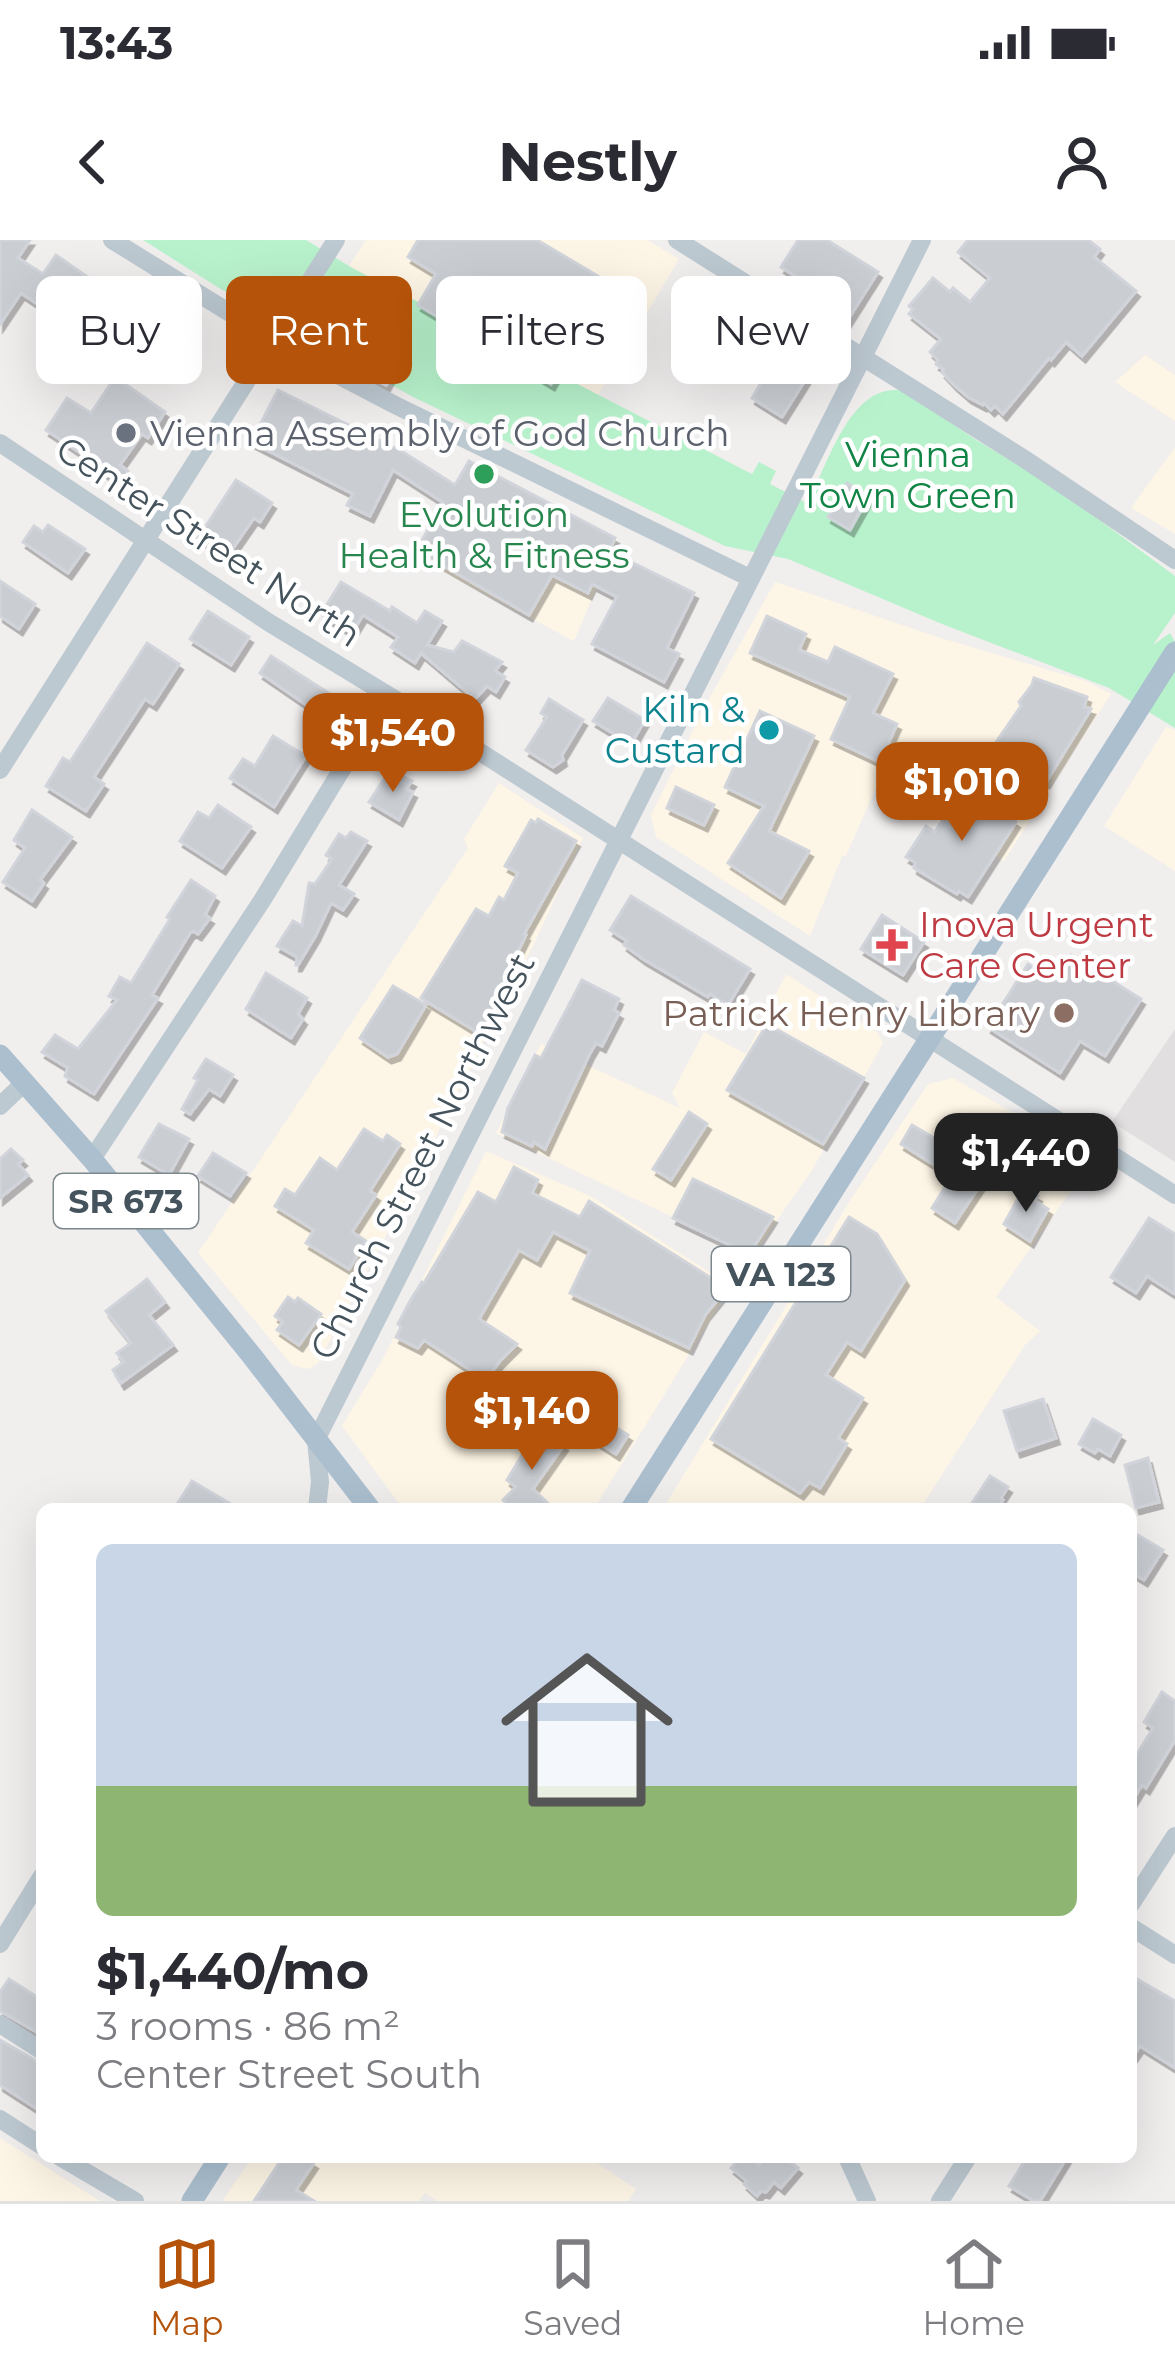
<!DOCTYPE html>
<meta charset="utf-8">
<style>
:root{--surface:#fff;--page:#f2f2f3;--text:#2b2b33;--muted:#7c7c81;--line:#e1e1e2;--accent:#b45309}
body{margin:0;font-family:Montserrat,sans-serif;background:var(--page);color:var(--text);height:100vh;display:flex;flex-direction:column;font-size:45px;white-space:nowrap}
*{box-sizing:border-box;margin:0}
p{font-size:39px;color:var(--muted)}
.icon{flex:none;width:66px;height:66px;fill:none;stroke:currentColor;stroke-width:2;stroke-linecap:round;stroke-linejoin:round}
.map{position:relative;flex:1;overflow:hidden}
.sheet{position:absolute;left:36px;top:1263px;width:1101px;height:660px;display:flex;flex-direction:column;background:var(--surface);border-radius:18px;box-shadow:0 12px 48px #0002}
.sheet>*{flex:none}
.top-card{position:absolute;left:36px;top:36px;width:1104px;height:108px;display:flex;gap:24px}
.price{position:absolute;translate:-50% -102px;padding:0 27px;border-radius:24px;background:var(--accent);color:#fff;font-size:39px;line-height:78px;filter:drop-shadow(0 3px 6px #0008)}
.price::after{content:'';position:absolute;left:50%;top:72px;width:36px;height:27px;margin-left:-18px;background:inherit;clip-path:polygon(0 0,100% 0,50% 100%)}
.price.active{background:#222;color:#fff}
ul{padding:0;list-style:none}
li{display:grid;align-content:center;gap:24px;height:636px;padding:0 60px}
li+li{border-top:3px solid var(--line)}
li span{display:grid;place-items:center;height:372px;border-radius:18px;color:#555}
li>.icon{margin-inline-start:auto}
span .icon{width:216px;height:216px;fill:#fffc;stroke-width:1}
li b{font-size:51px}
.tag{padding:0 42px;border-radius:18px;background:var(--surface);box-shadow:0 12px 48px #0002;font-size:42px;line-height:108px}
.tag.active{background:var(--accent);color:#fff}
.status{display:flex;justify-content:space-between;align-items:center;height:84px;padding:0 60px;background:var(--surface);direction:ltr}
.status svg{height:33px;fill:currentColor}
header{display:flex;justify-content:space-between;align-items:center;height:156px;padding:0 60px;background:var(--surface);font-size:54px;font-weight:700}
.menu{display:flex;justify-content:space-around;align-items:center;height:168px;border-top:3px solid var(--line);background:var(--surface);font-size:33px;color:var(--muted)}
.menu a{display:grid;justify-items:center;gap:6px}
.menu .active{color:var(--accent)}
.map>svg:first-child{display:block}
</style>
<div class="status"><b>13:43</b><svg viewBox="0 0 49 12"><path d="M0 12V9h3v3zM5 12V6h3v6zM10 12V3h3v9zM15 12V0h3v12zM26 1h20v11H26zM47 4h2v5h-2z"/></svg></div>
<header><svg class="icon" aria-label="back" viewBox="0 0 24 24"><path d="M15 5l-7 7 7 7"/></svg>Nestly<svg class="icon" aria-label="person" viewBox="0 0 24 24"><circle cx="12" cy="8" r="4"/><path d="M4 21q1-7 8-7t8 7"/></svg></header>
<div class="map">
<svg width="1175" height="1961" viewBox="0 0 1175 1961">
<defs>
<filter id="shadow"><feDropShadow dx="3.5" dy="6" stdDeviation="0" flood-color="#0004"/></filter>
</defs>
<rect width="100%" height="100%" fill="#f1eeee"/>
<g fill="#fdf5e5">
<path d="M366 0H647L679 19 598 155 349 26Z"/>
<path d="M1145 115 1175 135V181L1115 142Z"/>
<path d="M1175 207V294L1131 268Z"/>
<path d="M469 221 617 299 574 401 412 315Z"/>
<path d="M775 342 941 398 1086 441 1111 454 1004 621 877 545 846 616H842L810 696 656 597 651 575 704 468Z"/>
<path d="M1166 487 1175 490V631L1104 586Z"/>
<path d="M499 543 583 598 533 706 381 1005 318 1123 308 1129 292 1125 198 1013 468 608 464 599Z"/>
<path d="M786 734 878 793 883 803 812 930 753 1015 496 893 541 804 680 868 672 853 704 792 746 814Z"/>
<path d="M953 838 1093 919 996 1057 1040 1091 1025 1105 920 1269H663L851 959 928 844Z"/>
<path d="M486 911 592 957 731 1046 594 1269H403L342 1186 385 1115Z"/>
<path d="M0 1898 100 1961H0Z"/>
<path d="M253 1917H588L636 1949 628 1961H437L425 1953 419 1961H222Z"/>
</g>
<path fill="#e2dfe0" d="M1175 789V922L1112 882Z"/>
<path fill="#b8f2cc" d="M143 0H306L354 29 752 234 759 222 776 231 770 244 807 263C827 228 850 140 904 151L973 198 1055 247 1175 336V373L1153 405 1170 393 1175 402V488L1109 448 942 384 788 319 725 306 413 157 219 48Z"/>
<g fill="#caced3" stroke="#d1d4da" stroke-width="3" filter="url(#shadow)">
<path d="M0 0H30L18 18 43 34 56 15 121 60 81 117 53 97 59 89 46 81 51 73 21 53 0 84Z"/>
<path d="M418 0H537L635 58 603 110 580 95 551 144 418 65 436 34 408 17Z"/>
<path d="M798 0H827L878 32 847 81 824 67 830 58 781 27Z"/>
<path d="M968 0H1088L1100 9 1094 17 1136 51 1082 116 1066 102 1051 120 1049 118 1003 174 995 166 991 170 984 163 983 165 968 157 954 145 942 132 944 130 936 124 938 120 930 112 941 99 909 74 913 69 909 66 933 38 950 52 953 48 970 62 990 38 958 12Z"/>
<path d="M337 95 395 129 386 145 326 114Z"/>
<path d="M762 98 812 129 782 177 752 158 767 133 748 121Z"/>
<path d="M115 137 165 172 148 198 142 194 120 225 128 231 120 243 85 220 87 217 46 190 67 158 91 173Z"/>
<path d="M278 150 403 212 455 245 469 221 615 298 609 311 694 353 667 408 679 414 664 442 592 404 617 357 592 344 588 353 552 335 529 375 416 310 444 263 393 230 370 276 347 265 353 254 251 202Z"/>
<path d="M236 240 272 263 260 282 254 278 227 317 198 298Z"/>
<path d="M847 243 869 256 850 290 828 277Z"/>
<path d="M48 285 85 309 68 333 23 302 34 286 43 292Z"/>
<path d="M0 341 35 364 19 389 0 376Z"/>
<path d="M341 342 390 371 392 367 417 383 425 371 442 381 427 405 454 412 462 401 502 422 495 431 505 437 496 452 487 446 475 459 421 413 415 423 391 407 398 397 363 375 352 393 321 374Z"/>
<path d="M208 371 249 397 231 425 190 399Z"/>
<path d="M767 376 806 394 799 410 828 422 835 407 893 434 873 473 897 484 880 522 831 499 850 457 750 413Z"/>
<path d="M147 403 179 424 153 464 145 459 94 537 104 544 86 571 46 546 63 518 70 522Z"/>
<path d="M271 416 350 467 337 486 260 433Z"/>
<path d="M1034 438 1087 457 1084 467 1091 469 1046 542 992 508 1021 466 1019 462 1032 445Z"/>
<path d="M608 458 645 480 631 504 593 481Z"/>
<path d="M549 459 583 480 562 515 563 520 553 527 526 510 547 477 541 473Z"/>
<path d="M760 471 814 496 769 591 809 611 781 658 728 623 764 566 725 547Z"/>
<path d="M273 496 306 516 274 567 230 538 243 519 255 526Z"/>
<path d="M390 530 412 541 406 549 413 552 399 580 369 562Z"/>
<path d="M676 547 714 565 704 585 667 568Z"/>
<path d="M971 552 1016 582 968 657 959 651 957 654 914 628 915 622 906 617 926 586 935 592 960 553 967 558Z"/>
<path d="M218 565 251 587 222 628 180 601 198 572 209 578Z"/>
<path d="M32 570 72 597 40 640 44 643 32 661 3 642 25 608 14 600Z"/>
<path d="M538 579 576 601 524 694 526 695 513 721 521 725 482 795 421 758 476 669 489 676 499 657 504 660 518 633 505 626 531 580 536 583Z"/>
<path d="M351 592 367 601 339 645 354 654 343 670 331 663 316 695 298 725H296L297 717 277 706 293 681 302 686 309 643 315 644 332 619 326 615 339 594 346 598Z"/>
<path d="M191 640 215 656 205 675 210 678 198 694 193 691 190 693 152 755 158 758 94 854 65 836 68 828 42 812 55 795 78 809 117 760 109 756 120 737 131 743 170 679 167 677Z"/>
<path d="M631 656 750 729 728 765 710 754 708 757 643 719 624 705 627 701 610 690Z"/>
<path d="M882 675 924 702 903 735 861 709Z"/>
<path d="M1071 715 1141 759 1105 816 1080 801 1060 833 988 787 1028 724 1055 741Z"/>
<path d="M266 733 307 758 298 774 303 779 291 798 246 769Z"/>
<path d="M582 740 619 759 614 770 619 773 602 806 596 803 590 813 545 909 534 902 532 906 502 892 508 868 535 815 541 818Z"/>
<path d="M393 746 426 765 397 814 388 817 360 798Z"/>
<path d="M767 784 864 838 823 904 727 850Z"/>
<path d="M206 819 233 835 220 856 209 849 190 874 182 869 198 840 194 838Z"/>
<path d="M689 872 707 884 671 940 653 929Z"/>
<path d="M159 884 189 899 169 935 139 917Z"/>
<path d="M912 885 965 916 968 917 972 910 994 924 955 983 932 968 952 936 901 904Z"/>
<path d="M364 889 383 901 387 895 400 904 370 951 376 955 352 992 366 1001 349 1029 306 1003 314 990 275 966 285 949 295 955 320 918 337 930Z"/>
<path d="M11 909 23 920 18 924 28 935 0 958V919Z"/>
<path d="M213 913 246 933 230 956 198 936Z"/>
<path d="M514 927 538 940 532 953 580 977 589 961 727 1048 705 1075 689 1108 570 1053 590 1011 553 992 537 1020 519 1010 479 1079 517 1104 499 1122 486 1140 424 1100 418 1108 396 1097 401 1087 398 1084 410 1061 422 1042 424 1043 478 952 496 962Z"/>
<path d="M693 939 773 977 749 1014 673 978Z"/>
<path d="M1024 948 1038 956 1035 961 1048 969 1030 1001 1004 984Z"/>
<path d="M849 977 877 994 905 1040 861 1111 847 1102 826 1135 863 1158 838 1198 847 1204 820 1248 809 1242 800 1253 711 1199Z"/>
<path d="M1149 978 1175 994V1054L1147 1036 1136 1053 1111 1037Z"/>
<path d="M147 1039 165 1062 149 1075 173 1105 121 1143 113 1130 124 1122 117 1113 131 1103 106 1071Z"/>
<path d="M288 1057 295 1062 298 1058 321 1074 299 1105 277 1090 283 1082 275 1076Z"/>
<path d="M1043 1159 1056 1198 1017 1211 1004 1171Z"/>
<path d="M575 1170 587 1178 591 1172 628 1195 616 1214 567 1182Z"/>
<path d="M1093 1179 1121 1195 1110 1216 1098 1209 1095 1213 1079 1204Z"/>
<path d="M538 1189 564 1205 533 1249 554 1269H512L503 1260 516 1247 507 1240Z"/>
<path d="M1148 1218 1159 1262 1136 1268 1125 1225Z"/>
<path d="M990 1236 1008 1247 1001 1258 1003 1260 997 1269H968Z"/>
<path d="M192 1241 239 1269H174Z"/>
<path d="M1131 1291 1163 1310 1144 1340 1131 1332Z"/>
<path d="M1162 1452 1175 1461V1500L1146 1548 1142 1545 1131 1563V1524L1153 1488 1144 1482Z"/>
<path d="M9 1739 42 1760V1795L0 1771V1752Z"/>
<path d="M1137 1739 1175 1761V1828L1140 1806 1131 1819V1749Z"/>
<path d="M0 1800 42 1824V1872L0 1845Z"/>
<path d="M283 1917H305L314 1923 296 1950 314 1961H254Z"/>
<path d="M741 1917H750L759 1925 766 1917H785L798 1928 781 1948 774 1942 766 1952 761 1951 757 1956 744 1944 747 1941 731 1928Z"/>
<path d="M1027 1917H1067L1040 1961H1034L1009 1946Z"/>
</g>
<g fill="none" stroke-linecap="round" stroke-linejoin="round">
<g stroke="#bdc9d1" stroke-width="18">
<path d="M112 0 288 109 397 166 750 338"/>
<path d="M677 0 1023 218 1175 320"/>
<path d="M0 203 268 382 447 491 1175 955"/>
<path d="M0 530 336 0"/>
<path d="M0 866 24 843"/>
<path d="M92 919 263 659 353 511 398 462"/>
<path d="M317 1269 320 1242 316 1200 922 0"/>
<path d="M1131 1664 1175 1596"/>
<path d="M1131 1687 1175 1715"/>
<path d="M0 1704 42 1636"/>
<path d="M0 1784 42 1811"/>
<path d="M0 1879 42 1906"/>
<path d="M60 1917 135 1961"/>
<path d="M847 1917 867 1961"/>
<path d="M940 1961 968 1917"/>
</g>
<g stroke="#abbfcf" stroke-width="21">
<path d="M0 815 92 919 252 1116 370 1269"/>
<path d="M631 1269 1175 412"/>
<path d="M192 1961 220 1917"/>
</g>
</g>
<circle fill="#6b7280" stroke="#fff" stroke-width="4.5" cx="126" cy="193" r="12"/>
<circle fill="#2e9e5b" stroke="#fff" stroke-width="4.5" cx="484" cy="234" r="12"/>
<circle fill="#0f9aa8" stroke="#fff" stroke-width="4.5" cx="769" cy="490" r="12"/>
<path fill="#e0444e" stroke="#fff" stroke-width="4.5" d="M886 687h12v12h12v12h-12v12h-12v-12h-12v-12h12z"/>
<circle fill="#8d6e63" stroke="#fff" stroke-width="4.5" cx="1064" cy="773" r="12"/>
<g text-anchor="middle" stroke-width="9" stroke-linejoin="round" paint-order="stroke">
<g fill="#fff" stroke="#7d878e" stroke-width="3">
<rect x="54" y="934" width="144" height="54" rx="9"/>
<rect x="712" y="1007" width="138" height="54" rx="9"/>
</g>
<g font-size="33" font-weight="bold" fill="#45535d">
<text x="126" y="973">SR 673</text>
<text x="781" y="1046">VA 123</text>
</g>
<g font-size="36" fill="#5b616d" stroke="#fff" text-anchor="start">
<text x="150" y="206">Vienna Assembly of God Church</text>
</g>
<g font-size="36" fill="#0f8444" stroke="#fff">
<text x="908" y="227">Vienna<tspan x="908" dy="41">Town Green</tspan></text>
</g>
<g font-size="36" fill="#27864d" stroke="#fff">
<text x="484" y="287">Evolution<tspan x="484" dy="41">Health &amp; Fitness</tspan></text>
</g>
<g font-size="36" fill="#45535d" stroke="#fff">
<text transform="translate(209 301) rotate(33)" y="13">Center Street North</text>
<text transform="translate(422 916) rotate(-63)" y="13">Church Street Northwest</text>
</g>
<g font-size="36" fill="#0d838f" stroke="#fff" text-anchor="end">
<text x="745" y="482">Kiln &amp;<tspan x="745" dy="41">Custard</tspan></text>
</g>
<g font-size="36" fill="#be3a42" stroke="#fff" text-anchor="start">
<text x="919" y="697">Inova Urgent<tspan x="919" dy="41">Care Center</tspan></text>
</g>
<g font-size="36" fill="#785e54" stroke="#fff" text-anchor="end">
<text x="1040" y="786">Patrick Henry Library</text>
</g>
</g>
</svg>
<b class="price" style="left:393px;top:555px">$1,540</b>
<b class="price" style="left:962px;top:604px">$1,010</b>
<b class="price active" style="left:1026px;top:975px">$1,440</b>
<b class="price" style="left:532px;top:1233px">$1,140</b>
<div class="top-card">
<a class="tag">Buy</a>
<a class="tag active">Rent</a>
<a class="tag">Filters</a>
<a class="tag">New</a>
</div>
<section class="sheet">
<ul>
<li><span style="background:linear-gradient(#c9d6e8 65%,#8fb573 0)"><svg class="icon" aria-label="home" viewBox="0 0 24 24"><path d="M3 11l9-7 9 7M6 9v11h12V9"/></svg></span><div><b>$1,440/mo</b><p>3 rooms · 86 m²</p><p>Center Street South</p></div></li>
</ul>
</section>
</div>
<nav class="menu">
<a class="active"><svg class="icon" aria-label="map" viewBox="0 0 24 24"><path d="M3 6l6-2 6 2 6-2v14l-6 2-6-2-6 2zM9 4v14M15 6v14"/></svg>Map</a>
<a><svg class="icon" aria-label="saved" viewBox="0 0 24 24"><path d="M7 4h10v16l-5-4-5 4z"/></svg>Saved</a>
<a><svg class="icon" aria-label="home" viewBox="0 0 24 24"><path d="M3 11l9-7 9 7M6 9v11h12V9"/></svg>Home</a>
</nav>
